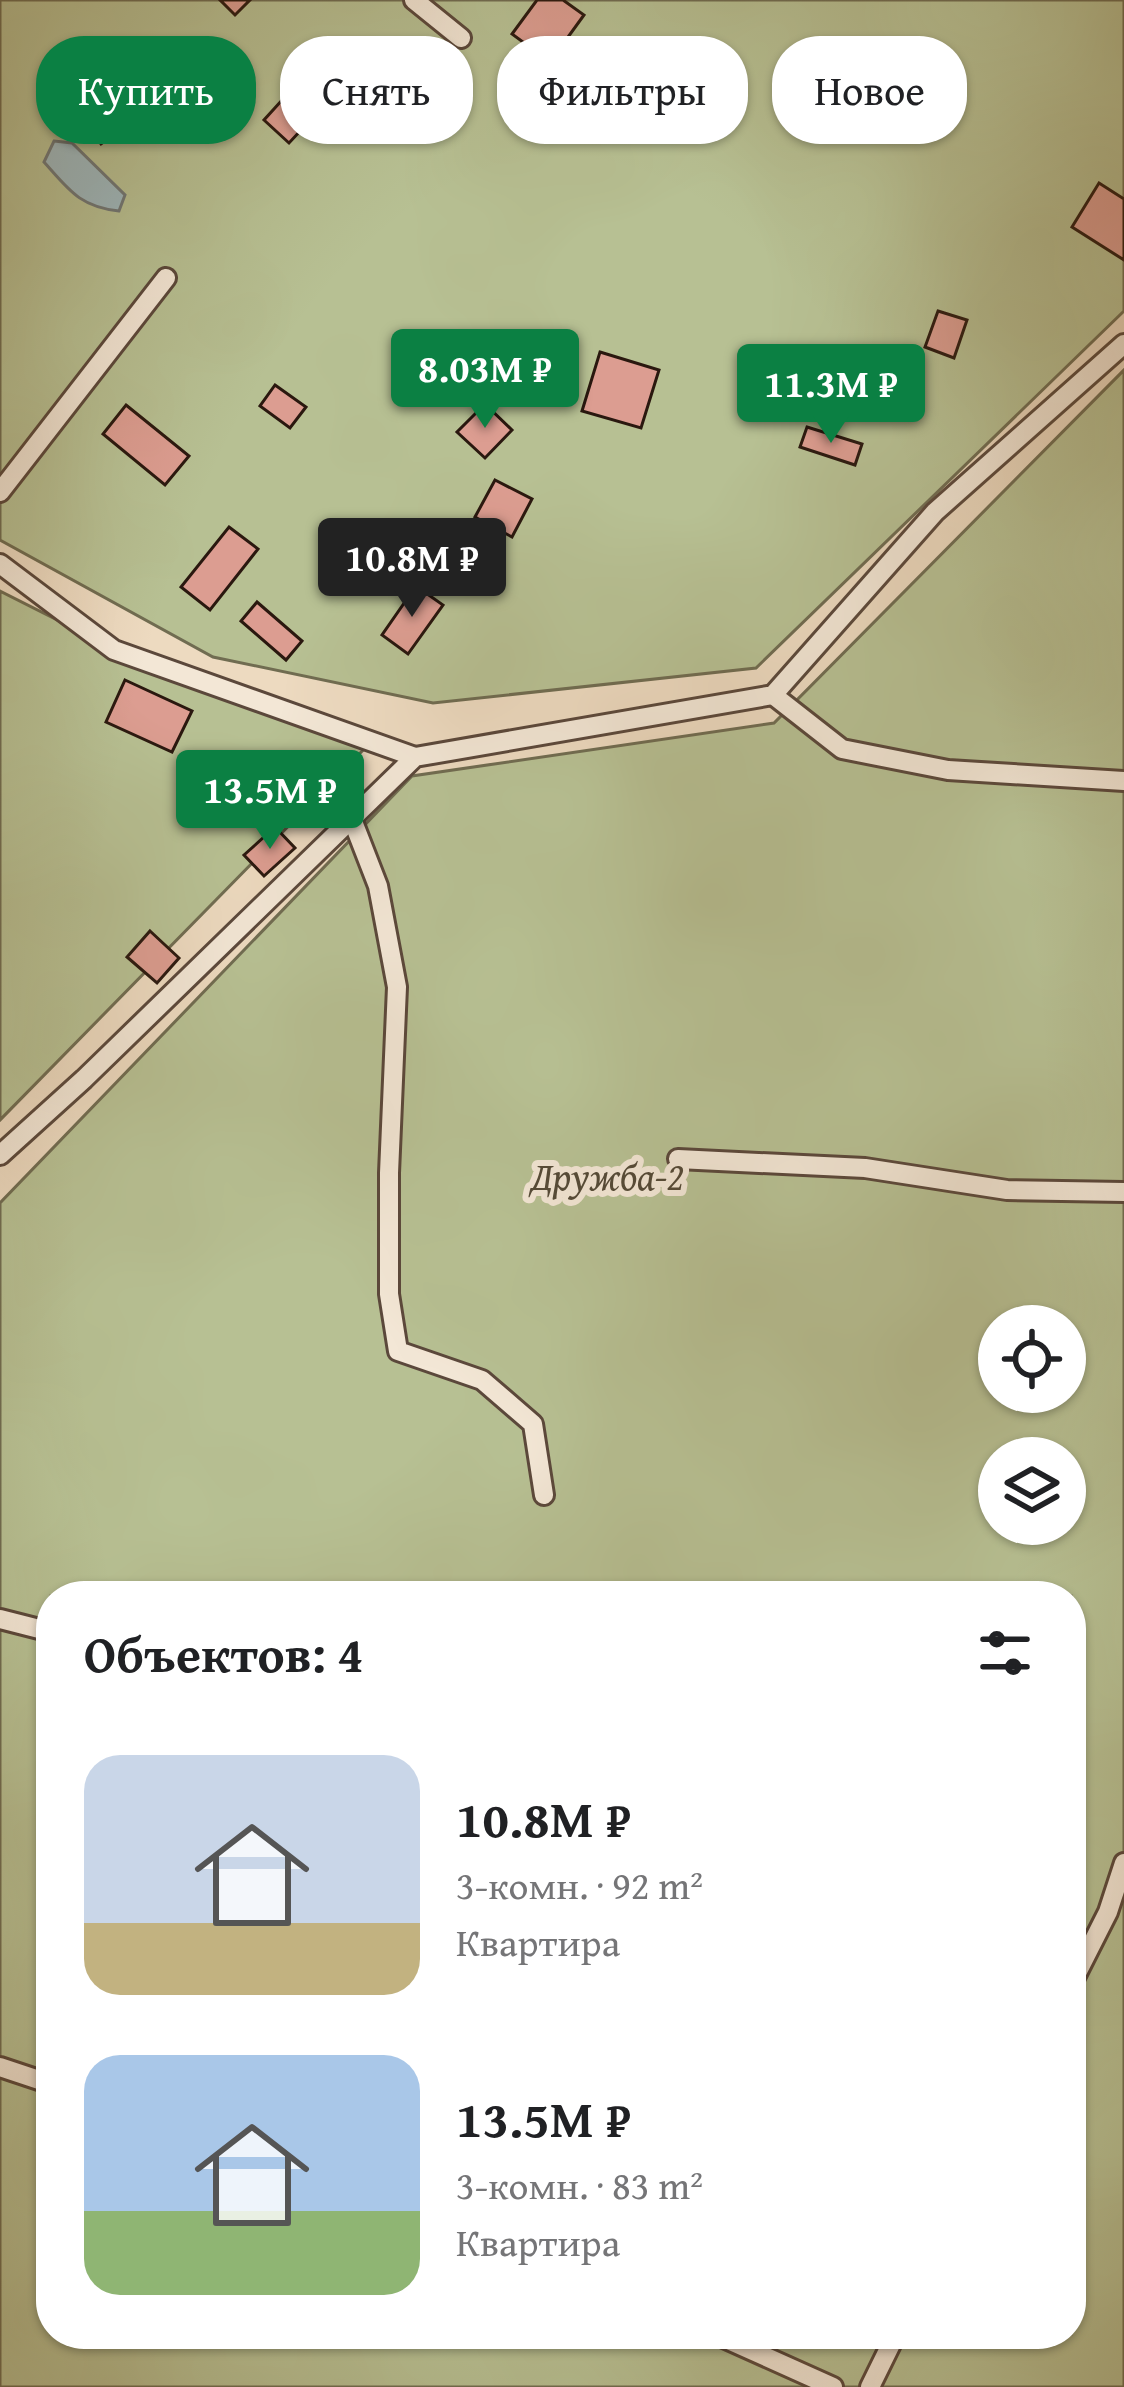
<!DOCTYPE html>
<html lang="ru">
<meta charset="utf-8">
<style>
:root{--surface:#fff;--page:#f6f6f6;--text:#202124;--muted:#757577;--accent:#0b8043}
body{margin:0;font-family:"Gentium Book Plus",serif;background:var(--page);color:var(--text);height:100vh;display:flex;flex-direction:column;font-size:45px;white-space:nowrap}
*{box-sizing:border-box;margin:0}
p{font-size:39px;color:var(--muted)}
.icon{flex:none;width:66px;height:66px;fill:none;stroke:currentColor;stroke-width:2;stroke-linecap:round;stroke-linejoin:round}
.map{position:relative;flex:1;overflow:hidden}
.side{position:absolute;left:36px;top:1581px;width:1050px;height:768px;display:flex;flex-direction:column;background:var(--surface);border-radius:48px;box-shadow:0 3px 9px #0004}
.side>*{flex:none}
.banner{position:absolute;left:36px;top:36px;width:1053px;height:108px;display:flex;gap:24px}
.buttons{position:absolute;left:978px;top:1305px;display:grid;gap:24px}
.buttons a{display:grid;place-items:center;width:108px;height:108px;border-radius:50%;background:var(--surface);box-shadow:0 3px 9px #0004;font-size:60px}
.price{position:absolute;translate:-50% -102px;padding:0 27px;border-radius:12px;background:var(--accent);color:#fff;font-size:39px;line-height:78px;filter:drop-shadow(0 3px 6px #0008)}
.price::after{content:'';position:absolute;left:50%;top:72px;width:36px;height:27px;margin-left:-18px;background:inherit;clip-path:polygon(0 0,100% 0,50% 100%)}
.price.selected{background:#222;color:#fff}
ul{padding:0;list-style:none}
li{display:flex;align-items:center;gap:36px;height:300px;padding:0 48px}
li span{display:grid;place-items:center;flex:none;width:336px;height:240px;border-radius:36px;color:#555}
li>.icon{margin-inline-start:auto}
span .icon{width:144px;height:144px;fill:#fffc;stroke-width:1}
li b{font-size:51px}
h2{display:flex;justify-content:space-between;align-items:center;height:144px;padding:0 48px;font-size:51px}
.chip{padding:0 42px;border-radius:48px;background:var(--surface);box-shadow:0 3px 9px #0004;font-size:42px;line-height:108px}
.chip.selected{background:var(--accent);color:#fff}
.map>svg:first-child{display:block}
</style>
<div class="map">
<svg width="1124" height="2387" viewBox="0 0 1124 2387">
<rect width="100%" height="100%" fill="#eddac0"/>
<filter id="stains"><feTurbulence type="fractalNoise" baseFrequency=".00167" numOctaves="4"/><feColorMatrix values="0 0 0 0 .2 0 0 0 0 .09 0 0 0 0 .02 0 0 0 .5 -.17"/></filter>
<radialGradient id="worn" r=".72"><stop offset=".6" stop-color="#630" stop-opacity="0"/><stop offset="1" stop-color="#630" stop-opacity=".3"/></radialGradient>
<g fill="#b7c093" stroke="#706c51" stroke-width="3" fill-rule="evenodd">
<path d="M0 0H1124V311L756 668 433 703 213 657 0 540Z"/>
<path d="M1124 370V2387H0V1203L412 776 774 723ZM999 1326H1065V1392H999ZM999 1458H1065V1524H999ZM51 1596H1071V2334H51Z"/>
<path d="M0 591 123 653 372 741 0 1120Z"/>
</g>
<path fill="#9eb8bd" stroke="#707877" stroke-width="3" d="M54 141 72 143 125 195 119 211C80 207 69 190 44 162Z"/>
<g fill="#dc9d91" stroke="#2a180f" stroke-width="3">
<path d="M220 0H250L235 15Z"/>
<path d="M537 0H563L584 15 550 62 512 34Z"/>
<path d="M303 77 329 100 289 143 264 120Z"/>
<path d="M380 84 408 99 389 135 360 119Z"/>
<path d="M113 92 133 120 101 144 81 117Z"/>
<path d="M1099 183 1124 199V260L1072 227Z"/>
<path d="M938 311 967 320 954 358 925 347Z"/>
<path d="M600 352 659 370 641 428 582 411Z"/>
<path d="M275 385 306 407 290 428 260 406Z"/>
<path d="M485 404 512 430 485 458 457 432Z"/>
<path d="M126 405 189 456 165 485 103 434Z"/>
<path d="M807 427 862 444 855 465 800 447Z"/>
<path d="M495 480 532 499 512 537 475 517Z"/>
<path d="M229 527 258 549 210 610 181 587Z"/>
<path d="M416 586 443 605 408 654 382 635Z"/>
<path d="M257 602 302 641 286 660 241 621Z"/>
<path d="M125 680 192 711 172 752 106 722Z"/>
<path d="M275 827 295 848 264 876 244 855Z"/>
<path d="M150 931 179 958 157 983 127 957Z"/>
</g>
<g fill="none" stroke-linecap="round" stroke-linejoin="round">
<defs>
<g id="lane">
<path d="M414 0 461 38"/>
<path d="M0 492 166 278"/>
<path d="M0 564 114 650 415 757"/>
<path d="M773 695 842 749 948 770 1124 781"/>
<path d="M352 819 378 886 397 987 389 1173V1294L398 1351 482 1380 533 1424 544 1495"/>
<path d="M0 1155 84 1079 415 757 773 695 935 512 1124 344"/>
<path d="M678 1159 865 1168 1007 1190 1124 1192"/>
<path d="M0 1619 51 1632"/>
<path d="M1071 1985 1108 1912 1124 1863"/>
<path d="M0 2067 51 2084"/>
<path d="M715 2334 833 2387"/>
<path d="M870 2387 896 2334"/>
</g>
</defs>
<use href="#lane" stroke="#5b483b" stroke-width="24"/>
<use href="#lane" stroke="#f3e7d6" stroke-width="18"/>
</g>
<g text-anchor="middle" stroke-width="12" stroke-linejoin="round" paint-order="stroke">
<g font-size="39" font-style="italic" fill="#544a37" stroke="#f3e7d6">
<text x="607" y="1190">Дружба-2</text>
</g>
</g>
<rect width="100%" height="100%" filter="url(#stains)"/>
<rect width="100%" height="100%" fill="url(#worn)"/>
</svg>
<div class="buttons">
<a><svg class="icon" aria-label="locate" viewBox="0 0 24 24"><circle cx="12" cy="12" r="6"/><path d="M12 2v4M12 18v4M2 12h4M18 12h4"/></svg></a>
<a><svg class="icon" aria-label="layers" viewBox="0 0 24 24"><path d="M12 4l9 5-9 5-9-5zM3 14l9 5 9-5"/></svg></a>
</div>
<b class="price" style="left:485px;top:431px">8.03M ₽</b>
<b class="price" style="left:831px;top:446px">11.3M ₽</b>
<b class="price selected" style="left:412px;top:620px">10.8M ₽</b>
<b class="price" style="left:270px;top:852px">13.5M ₽</b>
<div class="banner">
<a class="chip selected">Купить</a>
<a class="chip">Снять</a>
<a class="chip">Фильтры</a>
<a class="chip">Новое</a>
</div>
<section class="side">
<h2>Объектов: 4<svg class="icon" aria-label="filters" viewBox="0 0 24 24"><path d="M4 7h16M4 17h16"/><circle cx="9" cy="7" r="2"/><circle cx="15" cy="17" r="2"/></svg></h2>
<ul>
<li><span style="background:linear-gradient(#c9d6e8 70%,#c2b280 0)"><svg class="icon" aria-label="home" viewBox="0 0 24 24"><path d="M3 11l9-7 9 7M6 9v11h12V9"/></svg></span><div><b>10.8M ₽</b><p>3-комн. · 92 m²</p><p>Квартира</p></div></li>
<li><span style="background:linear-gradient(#a9c7e8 65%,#8fb573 0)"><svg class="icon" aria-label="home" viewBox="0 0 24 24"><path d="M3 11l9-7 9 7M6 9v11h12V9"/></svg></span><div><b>13.5M ₽</b><p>3-комн. · 83 m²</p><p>Квартира</p></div></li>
</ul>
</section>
</div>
